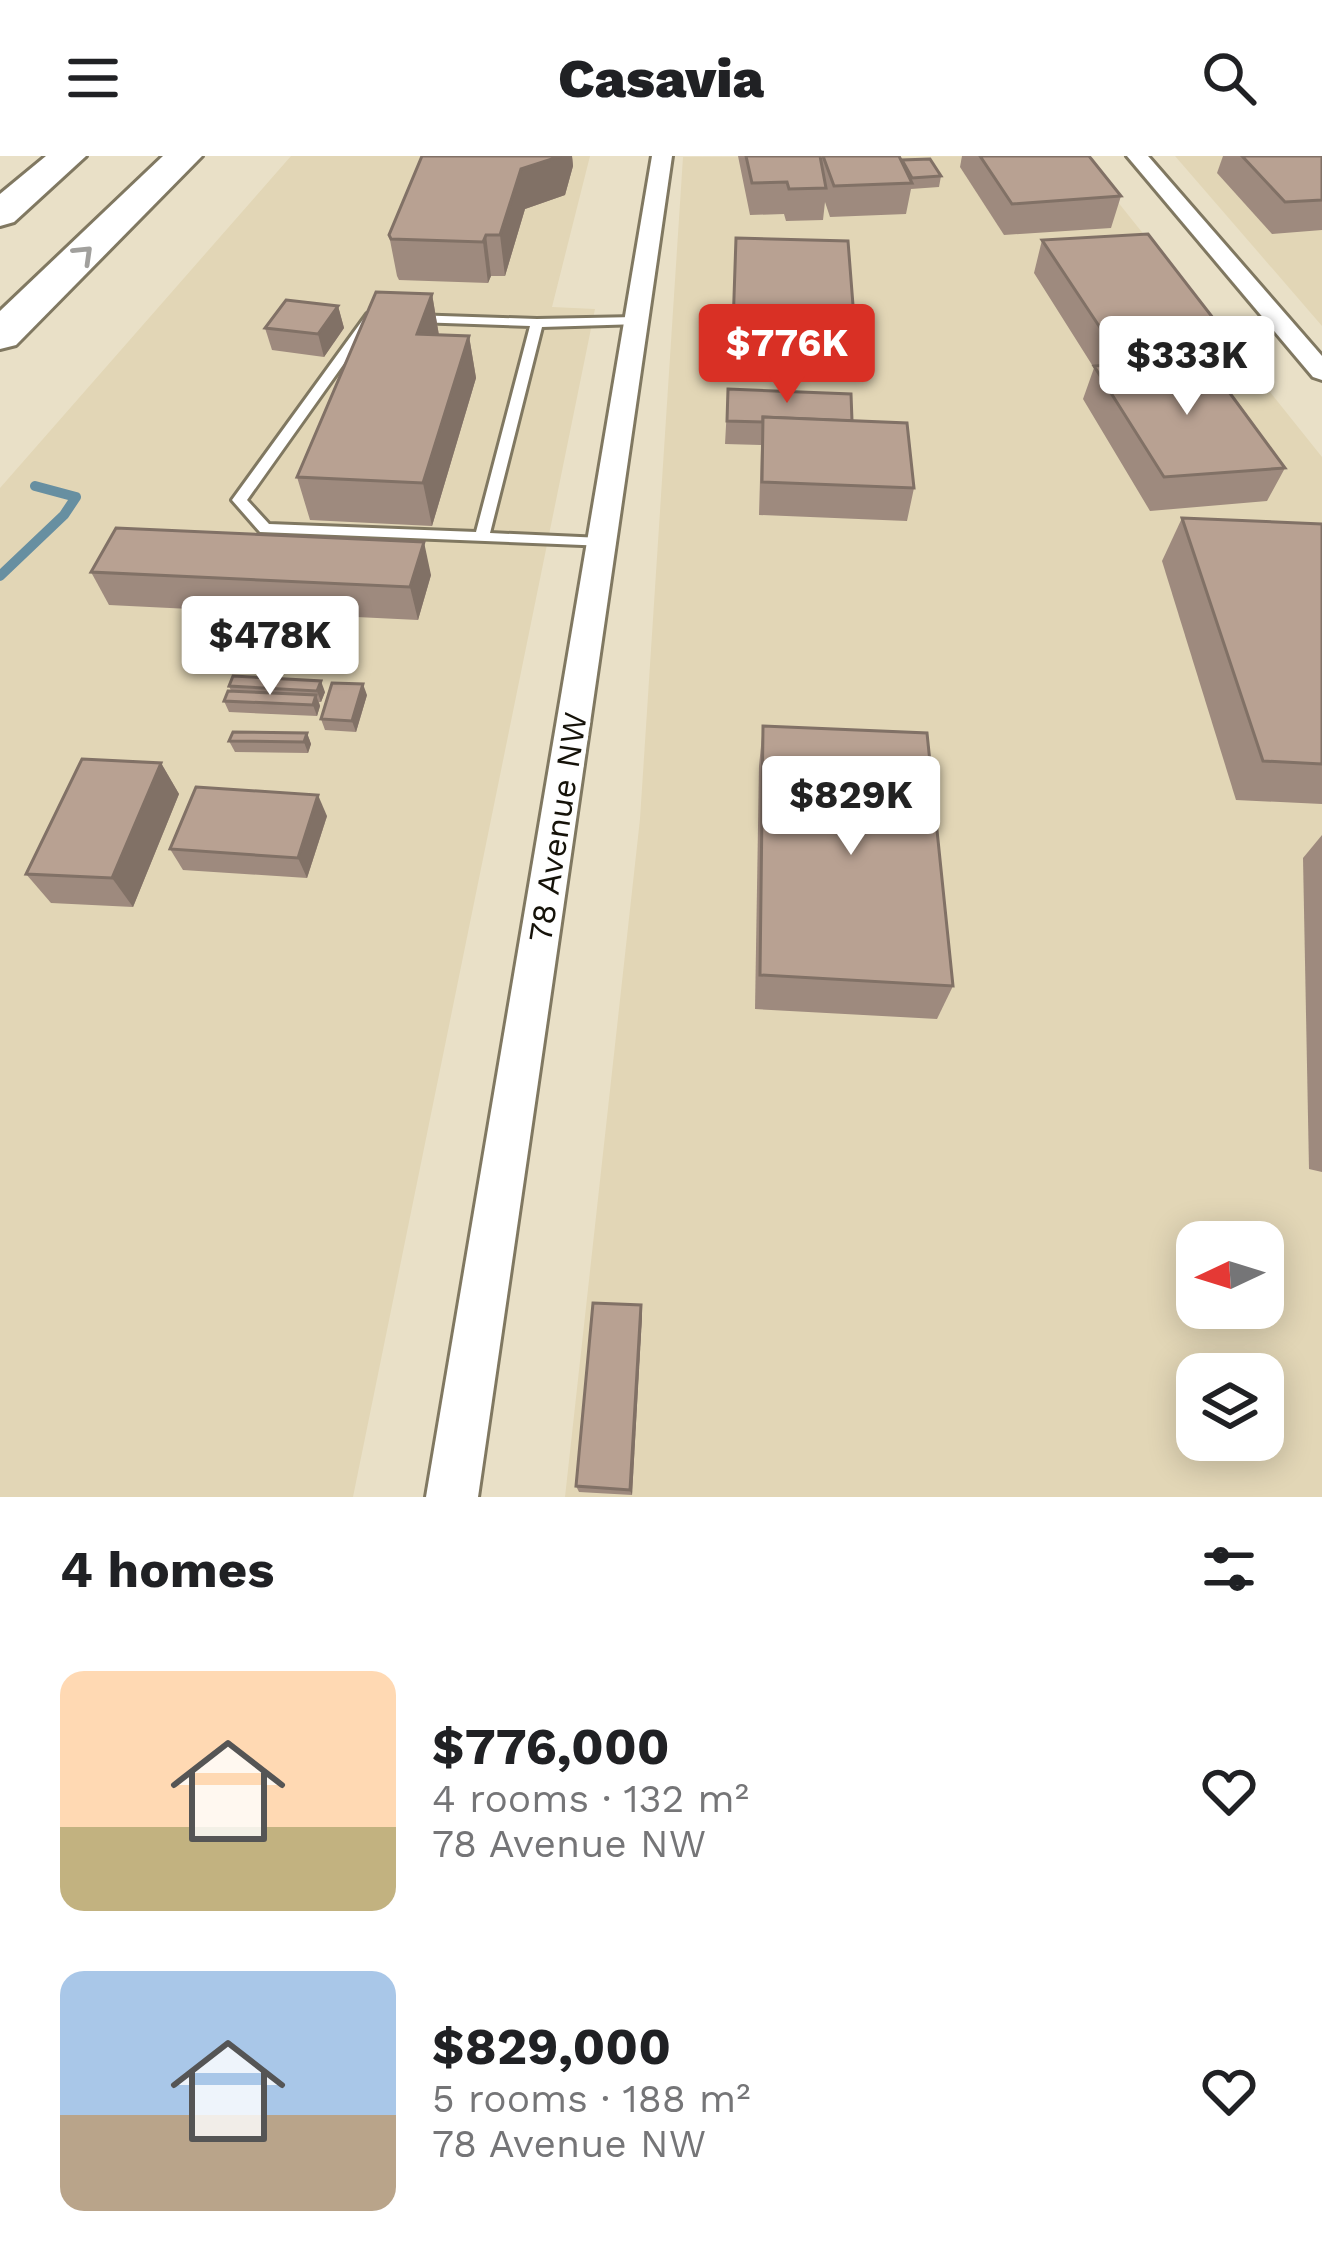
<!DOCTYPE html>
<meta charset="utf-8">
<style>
:root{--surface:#fff;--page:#f6f6f6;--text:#202124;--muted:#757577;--accent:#d93025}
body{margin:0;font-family:"Work Sans",sans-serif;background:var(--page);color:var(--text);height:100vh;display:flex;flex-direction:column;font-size:45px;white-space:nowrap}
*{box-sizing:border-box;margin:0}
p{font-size:39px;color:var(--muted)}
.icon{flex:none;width:66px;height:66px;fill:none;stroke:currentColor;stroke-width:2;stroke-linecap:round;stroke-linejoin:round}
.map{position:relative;height:1341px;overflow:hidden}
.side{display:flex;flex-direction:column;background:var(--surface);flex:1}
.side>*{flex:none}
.needle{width:78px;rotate:266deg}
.buttons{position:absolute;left:1176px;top:1065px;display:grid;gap:24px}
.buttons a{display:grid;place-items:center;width:108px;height:108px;border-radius:24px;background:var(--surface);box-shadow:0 6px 30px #0003;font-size:60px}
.price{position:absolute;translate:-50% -102px;padding:0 27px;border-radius:12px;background:#fff;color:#222;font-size:39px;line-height:78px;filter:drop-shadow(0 3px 6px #0008)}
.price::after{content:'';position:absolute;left:50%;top:72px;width:36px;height:27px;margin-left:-18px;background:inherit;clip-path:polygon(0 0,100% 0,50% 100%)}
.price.selected{background:var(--accent);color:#fff}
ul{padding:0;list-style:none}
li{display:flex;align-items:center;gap:36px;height:300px;padding:0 60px}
li span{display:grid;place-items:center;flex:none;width:336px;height:240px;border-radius:24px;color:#555}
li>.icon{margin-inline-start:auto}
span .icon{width:144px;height:144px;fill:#fffc;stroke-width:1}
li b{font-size:51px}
h2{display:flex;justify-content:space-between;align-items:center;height:144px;padding:0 60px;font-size:51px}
header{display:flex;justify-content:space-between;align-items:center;height:156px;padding:0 60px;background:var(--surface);font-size:54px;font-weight:800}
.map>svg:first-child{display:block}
</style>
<header><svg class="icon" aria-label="menu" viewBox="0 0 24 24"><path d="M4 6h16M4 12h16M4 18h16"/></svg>Casavia<svg class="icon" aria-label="search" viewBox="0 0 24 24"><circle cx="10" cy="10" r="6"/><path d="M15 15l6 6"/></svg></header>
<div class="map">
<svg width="1322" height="1341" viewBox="0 0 1322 1341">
<rect width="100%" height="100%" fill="#e9e0c7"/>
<g fill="#e2d6b6" fill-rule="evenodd">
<path d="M291 0H590L552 151 595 153 353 1341H0V332Z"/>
<path d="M1081 0 1322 301V1341H565L640 663 683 1ZM1197 1086H1263V1152H1197ZM1197 1218H1263V1284H1197Z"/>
<path d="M1175 0H1322V170Z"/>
</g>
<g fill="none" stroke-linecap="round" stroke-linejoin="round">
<path stroke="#678fa1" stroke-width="10" d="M0 420 64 359 76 341 35 330"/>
<defs>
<path id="service" d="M371 157 377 161 247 344 269 368 476 376 530 170 416 166 410 162 412 159 537 163 636 161 640 162V168L542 171 490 377 602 382 609 387 607 390 260 376 232 344 367 158Z"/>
<g id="minor">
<path d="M652 0H672L478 1341H426Z"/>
<path d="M1127 0H1148L1322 200V224L1313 221Z"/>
</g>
<g id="motorway">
<path d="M46 0H86L14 66 0 70V38Z"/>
<path d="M163 0H202L16 189 0 193V155Z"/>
</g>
</defs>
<use href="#service" stroke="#807861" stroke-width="6"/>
<use href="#minor" stroke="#807861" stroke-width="6"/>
<use href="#motorway" stroke="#807861" stroke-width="6"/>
<use href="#service" fill="#fff" fill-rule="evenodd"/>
<use href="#minor" fill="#fff" fill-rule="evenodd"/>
<use href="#motorway" fill="#fff" fill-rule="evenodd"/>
</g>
<g fill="#9e8a7e">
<path d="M422 0H572L573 10 565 39 525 53 505 120H491L488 127 399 124 397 120 389 79Z"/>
<path d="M738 0H899L902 6 941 20 939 31 911 33 906 58 830 61 825 46 823 64 786 65 784 58 750 59Z"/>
<path d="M962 0H1089L1121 40 1111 72 1004 79 960 11Z"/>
<path d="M1223 0H1322V74L1272 78 1217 17Z"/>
<path d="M736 82 855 175 850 208 731 204Z"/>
<path d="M1042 84 1220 171 1205 204 1285 312 1267 345 1150 355 1083 243 1094 212 1034 117Z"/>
<path d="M432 138 439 179 469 180 476 222 432 370 310 364 297 321Z"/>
<path d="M338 150 344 172 324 201 272 194 265 172Z"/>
<path d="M728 233 853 265 914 332 907 365 759 359 761 289 725 288Z"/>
<path d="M1182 362 1322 368V648L1236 644 1162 405Z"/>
<path d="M91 416 431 419 418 464 109 449Z"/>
<path d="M229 530 325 536 321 546H319L320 550 317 560 229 556 224 545 231 535Z"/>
<path d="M367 539 356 576 325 574 321 563Z"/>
<path d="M763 570 953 830 937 863 755 853 759 610Z"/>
<path d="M307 577 311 588 308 597 235 596 229 585Z"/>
<path d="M161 607 179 638 133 751 51 747 26 718Z"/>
<path d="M327 660 307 722 183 714 170 693Z"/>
<path d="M1322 679V1016L1309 1013 1303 702Z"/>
<path d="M642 1160 632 1339 579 1336 576 1330Z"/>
</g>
<g fill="#817166">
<path d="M561 0H572L573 10 565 39 525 53 505 120 500 79 521 13Z"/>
<path d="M486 79 491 120 488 127 483 86Z"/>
<path d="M432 138 439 180 417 178Z"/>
<path d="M338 150 344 172 324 201 318 178Z"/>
<path d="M469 180 476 222 432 370 423 327Z"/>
<path d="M424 386 431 419 418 464 410 431Z"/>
<path d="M321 525 325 536 321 546 317 535Z"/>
<path d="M363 528 367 539 356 576 352 565Z"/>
<path d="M316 539 320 550 317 560 313 549Z"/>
<path d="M307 577 311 588 308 597 304 586Z"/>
<path d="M161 607 179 638 133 751 112 722Z"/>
<path d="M318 639 327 660 307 722 298 702Z"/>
<path d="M641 1149 642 1160 632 1339 630 1334Z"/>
</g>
<g fill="#b8a192" stroke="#817166" stroke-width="3">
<path d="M422 0H561L521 13 500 79H486L483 86 391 83 389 79Z"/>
<path d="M746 0H820L826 32 789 33 787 26 752 27Z"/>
<path d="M823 0H899L912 27 834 30Z"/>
<path d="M980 0H1089L1121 40 1012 48Z"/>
<path d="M1242 0H1322V44L1285 46Z"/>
<path d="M930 3 941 20 912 22 902 4Z"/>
<path d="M1148 78 1220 171 1105 179 1042 84Z"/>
<path d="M736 82 848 85 855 175 733 171Z"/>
<path d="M376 136 432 138 417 178 469 180 423 327 297 321Z"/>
<path d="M286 144 338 150 318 178 265 172Z"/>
<path d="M1204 202 1285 312 1164 321 1094 210Z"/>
<path d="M728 233 851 238 852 265 763 261V266L727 265Z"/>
<path d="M763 261 907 267 914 332 762 326Z"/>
<path d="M1182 362 1322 368V608L1263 605Z"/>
<path d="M116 372 424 386 410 431 91 416Z"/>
<path d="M233 520 321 525 317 535 229 530Z"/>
<path d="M332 527 363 528 352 565 321 563Z"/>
<path d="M228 535 316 539 313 549 224 545Z"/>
<path d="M763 570 927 577 953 830 760 819Z"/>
<path d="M233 576 307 577 304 586 229 585Z"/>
<path d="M82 603 161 607 112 722 26 718Z"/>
<path d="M196 631 318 639 298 702 170 693Z"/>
<path d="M593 1147 641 1149 630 1334 576 1330Z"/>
</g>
<defs><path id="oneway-chevron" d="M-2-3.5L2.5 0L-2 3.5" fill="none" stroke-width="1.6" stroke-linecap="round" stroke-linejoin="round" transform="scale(3)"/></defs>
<use stroke="#a1a09d" href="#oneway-chevron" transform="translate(84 98) rotate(-44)"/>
<g text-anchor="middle" stroke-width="9" stroke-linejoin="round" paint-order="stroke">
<g font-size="33" fill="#151209" stroke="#fff">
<text transform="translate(557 671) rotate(-81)" y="12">78 Avenue NW</text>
</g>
</g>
</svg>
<div class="buttons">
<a><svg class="needle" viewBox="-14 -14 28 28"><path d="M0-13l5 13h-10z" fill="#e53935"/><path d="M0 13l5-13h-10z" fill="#757577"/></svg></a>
<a><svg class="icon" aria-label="layers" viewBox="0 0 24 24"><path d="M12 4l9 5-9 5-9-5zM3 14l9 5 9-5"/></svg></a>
</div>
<b class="price selected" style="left:787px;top:250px">$776K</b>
<b class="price" style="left:1187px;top:262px">$333K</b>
<b class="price" style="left:270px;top:542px">$478K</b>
<b class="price" style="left:851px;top:702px">$829K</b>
</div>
<section class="side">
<h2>4 homes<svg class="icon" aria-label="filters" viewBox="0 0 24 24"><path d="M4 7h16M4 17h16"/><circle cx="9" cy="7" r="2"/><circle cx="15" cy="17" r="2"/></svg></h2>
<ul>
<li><span style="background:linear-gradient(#ffd9b3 65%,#c2b280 0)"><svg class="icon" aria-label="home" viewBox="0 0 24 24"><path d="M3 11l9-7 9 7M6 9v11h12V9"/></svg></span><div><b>$776,000</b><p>4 rooms · 132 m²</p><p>78 Avenue NW</p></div><svg class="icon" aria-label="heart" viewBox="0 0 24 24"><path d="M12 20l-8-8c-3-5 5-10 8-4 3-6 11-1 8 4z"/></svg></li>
<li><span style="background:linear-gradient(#a9c7e8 60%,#b9a48a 0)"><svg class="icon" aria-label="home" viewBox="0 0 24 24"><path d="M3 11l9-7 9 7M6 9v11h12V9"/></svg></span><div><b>$829,000</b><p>5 rooms · 188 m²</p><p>78 Avenue NW</p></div><svg class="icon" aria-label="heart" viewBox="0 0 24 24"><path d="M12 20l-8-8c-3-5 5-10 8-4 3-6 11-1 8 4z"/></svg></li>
</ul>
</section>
